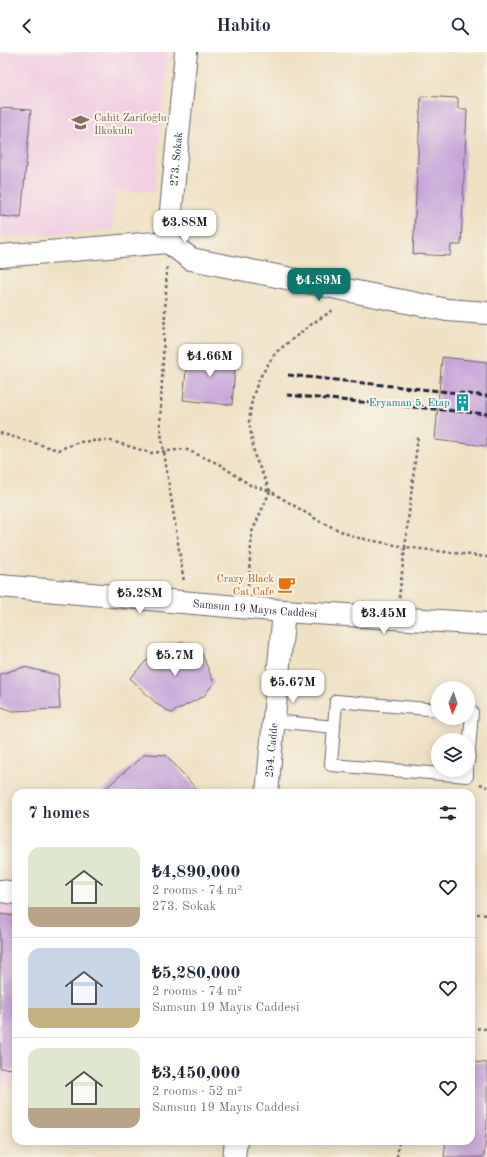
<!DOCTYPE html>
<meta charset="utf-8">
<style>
:root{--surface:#fff;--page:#f2f2f3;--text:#1f2937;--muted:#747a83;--line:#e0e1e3;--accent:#0f766e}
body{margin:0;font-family:"Old Standard TT",serif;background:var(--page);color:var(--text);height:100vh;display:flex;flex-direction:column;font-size:15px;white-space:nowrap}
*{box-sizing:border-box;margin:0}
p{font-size:13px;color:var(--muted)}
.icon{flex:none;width:22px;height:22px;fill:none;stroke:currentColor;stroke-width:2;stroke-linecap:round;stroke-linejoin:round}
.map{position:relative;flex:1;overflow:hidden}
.details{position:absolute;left:12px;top:737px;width:463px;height:356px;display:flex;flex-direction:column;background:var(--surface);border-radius:12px;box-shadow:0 2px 10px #0003}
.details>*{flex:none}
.needle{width:26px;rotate:183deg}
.tools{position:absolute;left:431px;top:629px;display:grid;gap:8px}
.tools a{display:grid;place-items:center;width:44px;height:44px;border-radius:50%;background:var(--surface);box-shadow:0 2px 10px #0003;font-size:20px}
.price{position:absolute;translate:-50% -34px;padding:0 9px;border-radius:8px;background:#fff;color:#222;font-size:13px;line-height:26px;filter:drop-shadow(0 1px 2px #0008)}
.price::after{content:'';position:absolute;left:50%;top:24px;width:12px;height:9px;margin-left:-6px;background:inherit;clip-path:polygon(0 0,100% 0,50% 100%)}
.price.current{background:var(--accent);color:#fff}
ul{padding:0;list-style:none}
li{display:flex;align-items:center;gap:12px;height:100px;padding:0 16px}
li+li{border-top:1px solid var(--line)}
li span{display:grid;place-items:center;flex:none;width:112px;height:80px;border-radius:12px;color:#555}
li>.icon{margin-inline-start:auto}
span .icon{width:48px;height:48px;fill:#fffc;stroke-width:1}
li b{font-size:17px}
h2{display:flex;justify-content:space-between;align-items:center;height:48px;padding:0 16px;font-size:17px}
header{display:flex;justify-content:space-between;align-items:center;height:52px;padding:0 16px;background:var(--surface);font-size:18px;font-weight:600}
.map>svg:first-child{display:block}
</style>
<header><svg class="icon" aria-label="back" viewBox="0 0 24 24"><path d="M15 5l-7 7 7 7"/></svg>Habito<svg class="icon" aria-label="search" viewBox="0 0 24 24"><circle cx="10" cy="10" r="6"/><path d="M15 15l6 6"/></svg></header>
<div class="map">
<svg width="487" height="1105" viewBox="0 0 487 1105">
<rect width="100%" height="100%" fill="#f7f3e8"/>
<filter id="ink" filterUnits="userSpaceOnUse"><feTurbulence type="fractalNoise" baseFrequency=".025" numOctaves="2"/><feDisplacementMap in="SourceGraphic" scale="8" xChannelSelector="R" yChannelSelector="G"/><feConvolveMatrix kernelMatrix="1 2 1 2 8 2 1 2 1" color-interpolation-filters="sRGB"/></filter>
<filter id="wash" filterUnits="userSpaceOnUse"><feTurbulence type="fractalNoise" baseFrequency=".012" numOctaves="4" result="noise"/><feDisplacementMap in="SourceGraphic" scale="16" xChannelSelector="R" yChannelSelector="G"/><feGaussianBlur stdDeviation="0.9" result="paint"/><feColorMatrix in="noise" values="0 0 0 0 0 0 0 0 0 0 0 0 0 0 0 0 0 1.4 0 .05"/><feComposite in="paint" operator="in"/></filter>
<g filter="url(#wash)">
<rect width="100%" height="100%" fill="#efe1c4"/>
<g fill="#f2cfe2">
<path d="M0 0H154L168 3 155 139 115 140 112 178 0 185Z"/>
<path d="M0 851 16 853V1034L0 1032Z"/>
</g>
<g id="blocks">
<g fill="#c8a6d9">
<path d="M421 44 458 46V57H467L461 193H451L450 204 413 202Z"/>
<path d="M0 56 31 58 21 166 0 164Z"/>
<path d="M188 299 236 304 232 353 183 348Z"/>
<path d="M442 305 487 310V394L435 388Z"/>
<path d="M182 590 200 597 214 631 204 644 171 661 157 652 130 626 146 609Z"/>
<path d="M24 615 58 623 60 657 12 659 0 654V622Z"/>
<path d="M145 702 166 703 200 741H100Z"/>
<path d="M0 862 16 864V1017L0 1016Z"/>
<path d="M471 1010 487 1011V1071L484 1105H444L446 1089H471Z"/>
</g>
</g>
</g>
<g filter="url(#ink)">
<use href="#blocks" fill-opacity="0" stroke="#6a656b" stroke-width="1"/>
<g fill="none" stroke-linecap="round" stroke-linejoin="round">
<defs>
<g id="service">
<path d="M438 658 336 649 331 713 467 724V718"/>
<path d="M468 660H472L468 711"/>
<path d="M274 669 334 675"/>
</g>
<g id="minor">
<path d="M168 190 191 207 447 258 487 261"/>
<path id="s1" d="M0 204 168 190 186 0"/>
<path d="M0 839 16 841"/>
</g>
<g id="tertiary">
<path id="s2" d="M0 534 284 559 487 572"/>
<path id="s3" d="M267 741 284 559"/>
<path d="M234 1105 236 1089"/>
</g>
</defs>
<use href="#service" stroke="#6a656b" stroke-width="14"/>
<use href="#minor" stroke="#6a656b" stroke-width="24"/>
<use href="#tertiary" stroke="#6a656b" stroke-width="24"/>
<g stroke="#6a656b" stroke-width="2.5" stroke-dasharray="3 3" stroke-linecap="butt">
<path d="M167 215 160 374 184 530"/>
<path d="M0 381 58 398 79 390 108 388 151 401 185 397 219 412 250 433 270 439"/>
<path d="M270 439 255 405 249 370 252 347 259 327 275 301 313 271 335 257"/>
<path d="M248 534 252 480 270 439 321 470 354 485 405 495 418 384"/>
<path d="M399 546 405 495 487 505"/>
<path d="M480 732 487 735"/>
<path d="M471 861 487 863"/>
<path d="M471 976 487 977"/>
<path d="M397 1105 399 1089"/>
</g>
<use href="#service" stroke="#fff" stroke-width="12"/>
<use href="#minor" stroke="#fff" stroke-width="22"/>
<use href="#tertiary" stroke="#fff" stroke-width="22"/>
<g stroke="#22223b" stroke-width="3" stroke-dasharray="6 3" stroke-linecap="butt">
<path d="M288 323 487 344"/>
<path d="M287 343 487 362"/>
</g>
</g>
</g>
<defs>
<symbol id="school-bare" viewBox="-9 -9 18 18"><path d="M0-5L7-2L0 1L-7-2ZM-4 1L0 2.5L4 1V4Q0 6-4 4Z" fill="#8d6e63" stroke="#f7f3e8" stroke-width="2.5" paint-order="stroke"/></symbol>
<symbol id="building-bare" viewBox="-9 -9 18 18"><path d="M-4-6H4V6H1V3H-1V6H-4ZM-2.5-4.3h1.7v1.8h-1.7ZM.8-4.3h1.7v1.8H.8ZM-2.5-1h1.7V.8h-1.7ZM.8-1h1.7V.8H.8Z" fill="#0f9aa8" stroke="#f7f3e8" stroke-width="2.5" paint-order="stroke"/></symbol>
<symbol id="cafe-bare" viewBox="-9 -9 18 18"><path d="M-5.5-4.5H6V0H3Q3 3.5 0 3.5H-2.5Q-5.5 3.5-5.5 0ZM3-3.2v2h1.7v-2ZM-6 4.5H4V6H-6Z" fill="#e8710a" stroke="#f7f3e8" stroke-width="2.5" paint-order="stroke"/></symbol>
</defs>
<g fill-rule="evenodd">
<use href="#school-bare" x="68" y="58" width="25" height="25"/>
<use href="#building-bare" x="450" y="338" width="25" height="25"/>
<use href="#cafe-bare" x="274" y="520" width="25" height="25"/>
</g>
<g text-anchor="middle" stroke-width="4" stroke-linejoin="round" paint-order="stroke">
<g font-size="11" fill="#785e54" stroke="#f7f3e8" text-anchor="start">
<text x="94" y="69">Cahit Zarifoğlu<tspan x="94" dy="13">İlkokulu</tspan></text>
</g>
<g font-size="11" fill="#22223b" stroke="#f7f3e8">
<text dy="4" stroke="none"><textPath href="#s1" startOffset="252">273. Sokak</textPath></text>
<text dy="4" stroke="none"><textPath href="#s2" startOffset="256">Samsun 19 Mayıs Caddesi</textPath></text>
<text dy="4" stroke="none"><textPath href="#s3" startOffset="43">254. Cadde</textPath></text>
</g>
<g font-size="11" fill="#0d838f" stroke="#f7f3e8" text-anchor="end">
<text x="450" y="354">Eryaman 5. Etap</text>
</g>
<g font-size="11" fill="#c56008" stroke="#f7f3e8" text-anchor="end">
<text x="274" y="530">Crazy Black<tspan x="274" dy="13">Cat Cafe</tspan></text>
</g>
</g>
</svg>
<div class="tools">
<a><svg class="needle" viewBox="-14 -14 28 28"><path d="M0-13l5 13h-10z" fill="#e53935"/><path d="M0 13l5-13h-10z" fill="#747a83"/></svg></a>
<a><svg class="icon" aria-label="layers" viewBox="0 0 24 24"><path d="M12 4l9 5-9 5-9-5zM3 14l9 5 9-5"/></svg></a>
</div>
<b class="price" style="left:185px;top:192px">₺3.88M</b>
<b class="price current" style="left:319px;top:250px">₺4.89M</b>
<b class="price" style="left:210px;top:326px">₺4.66M</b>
<b class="price" style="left:140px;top:563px">₺5.28M</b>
<b class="price" style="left:384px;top:583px">₺3.45M</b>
<b class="price" style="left:175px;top:625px">₺5.7M</b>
<b class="price" style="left:293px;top:652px">₺5.67M</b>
<section class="details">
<h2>7 homes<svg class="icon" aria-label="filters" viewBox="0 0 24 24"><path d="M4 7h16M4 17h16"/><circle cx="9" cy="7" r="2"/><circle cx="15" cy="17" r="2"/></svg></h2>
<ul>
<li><span style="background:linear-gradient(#dfe7d0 75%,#b9a48a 0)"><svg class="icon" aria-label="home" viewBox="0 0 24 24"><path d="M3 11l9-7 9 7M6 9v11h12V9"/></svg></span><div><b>₺4,890,000</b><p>2 rooms · 74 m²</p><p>273. Sokak</p></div><svg class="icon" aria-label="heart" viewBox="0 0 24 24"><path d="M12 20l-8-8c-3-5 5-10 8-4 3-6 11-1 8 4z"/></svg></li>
<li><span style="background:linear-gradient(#c9d6e8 75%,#c2b280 0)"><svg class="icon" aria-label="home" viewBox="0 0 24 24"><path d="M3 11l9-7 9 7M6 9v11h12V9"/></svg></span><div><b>₺5,280,000</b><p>2 rooms · 74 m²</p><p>Samsun 19 Mayıs Caddesi</p></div><svg class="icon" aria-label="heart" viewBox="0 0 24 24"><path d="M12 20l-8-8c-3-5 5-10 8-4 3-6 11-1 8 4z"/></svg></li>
<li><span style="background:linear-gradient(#dfe7d0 75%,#b9a48a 0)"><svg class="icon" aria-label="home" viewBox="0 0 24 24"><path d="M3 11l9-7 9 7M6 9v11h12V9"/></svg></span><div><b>₺3,450,000</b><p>2 rooms · 52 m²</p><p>Samsun 19 Mayıs Caddesi</p></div><svg class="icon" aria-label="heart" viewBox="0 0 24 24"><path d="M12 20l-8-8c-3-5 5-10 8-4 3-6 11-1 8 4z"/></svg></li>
</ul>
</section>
</div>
